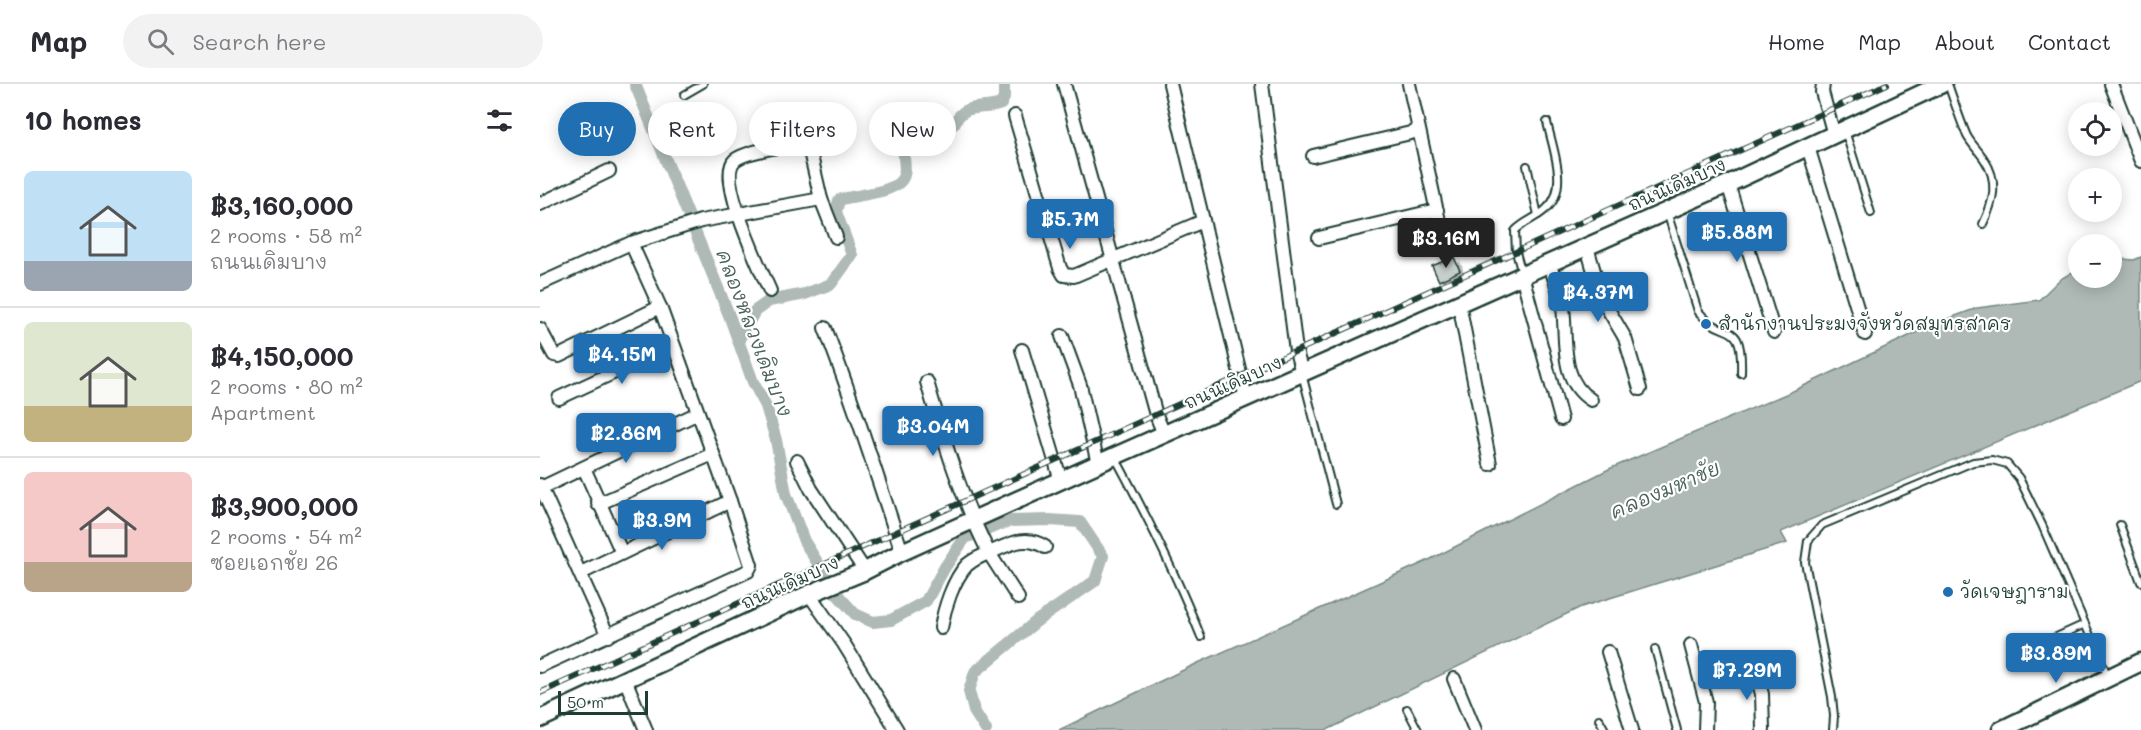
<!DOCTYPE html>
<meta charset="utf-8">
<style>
:root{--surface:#fff;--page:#f2f2f3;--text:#2b2b33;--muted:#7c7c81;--line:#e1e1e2;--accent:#1f6fb2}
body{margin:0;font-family:Mali,"Playpen Sans Thai",sans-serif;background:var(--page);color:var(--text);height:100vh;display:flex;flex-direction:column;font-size:22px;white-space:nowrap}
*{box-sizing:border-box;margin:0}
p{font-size:20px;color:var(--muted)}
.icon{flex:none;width:33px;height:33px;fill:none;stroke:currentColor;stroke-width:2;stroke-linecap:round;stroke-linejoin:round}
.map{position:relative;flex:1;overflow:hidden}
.details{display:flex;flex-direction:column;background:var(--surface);width:540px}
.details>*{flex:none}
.guide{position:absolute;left:18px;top:18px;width:570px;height:54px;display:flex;gap:12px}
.tools{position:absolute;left:1528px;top:18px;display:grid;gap:12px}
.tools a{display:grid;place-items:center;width:54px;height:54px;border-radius:50%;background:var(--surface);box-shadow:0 3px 15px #0003;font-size:30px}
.scale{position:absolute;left:18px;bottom:15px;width:90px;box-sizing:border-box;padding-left:6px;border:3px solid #1f3d34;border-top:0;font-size:16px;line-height:21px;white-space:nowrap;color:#1f3d34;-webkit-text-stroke:4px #fff;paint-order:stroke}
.price{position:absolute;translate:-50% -51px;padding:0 14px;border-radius:6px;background:var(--accent);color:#fff;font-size:20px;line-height:39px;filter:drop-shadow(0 2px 3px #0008)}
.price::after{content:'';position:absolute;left:50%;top:36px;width:18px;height:14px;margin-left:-9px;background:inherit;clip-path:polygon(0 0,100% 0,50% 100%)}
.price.current{background:#222;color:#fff}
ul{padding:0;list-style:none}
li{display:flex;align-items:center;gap:18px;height:150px;padding:0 24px}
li+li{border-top:2px solid var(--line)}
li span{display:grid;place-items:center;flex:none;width:168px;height:120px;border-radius:9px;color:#555}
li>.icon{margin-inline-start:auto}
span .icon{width:72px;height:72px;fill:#fffc;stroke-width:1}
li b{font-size:26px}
h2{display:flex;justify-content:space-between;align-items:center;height:72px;padding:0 24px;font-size:26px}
.pill{padding:0 21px;border-radius:27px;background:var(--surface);box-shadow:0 3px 15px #0003;font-size:21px;line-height:54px}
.pill.current{background:var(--accent);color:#fff}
header{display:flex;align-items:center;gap:36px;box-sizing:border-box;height:84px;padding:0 30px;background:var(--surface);border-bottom:2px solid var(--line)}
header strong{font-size:28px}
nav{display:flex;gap:33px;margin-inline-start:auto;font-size:21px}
.search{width:420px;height:54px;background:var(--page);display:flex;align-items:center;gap:15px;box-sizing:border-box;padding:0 21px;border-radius:33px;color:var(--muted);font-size:22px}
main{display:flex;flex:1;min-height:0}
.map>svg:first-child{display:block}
</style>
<header>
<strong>Map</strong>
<div class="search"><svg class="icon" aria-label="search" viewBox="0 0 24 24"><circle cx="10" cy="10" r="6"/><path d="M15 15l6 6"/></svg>Search here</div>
<nav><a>Home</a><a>Map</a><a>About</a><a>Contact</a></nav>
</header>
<main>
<section class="details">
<h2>10 homes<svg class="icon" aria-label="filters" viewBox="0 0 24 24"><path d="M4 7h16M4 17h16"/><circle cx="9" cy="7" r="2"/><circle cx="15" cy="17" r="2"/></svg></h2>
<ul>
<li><span style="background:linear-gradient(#bfe0f5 75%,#9aa5b1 0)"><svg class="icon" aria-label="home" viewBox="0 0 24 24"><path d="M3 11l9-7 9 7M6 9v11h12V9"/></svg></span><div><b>฿3,160,000</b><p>2 rooms · 58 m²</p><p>ถนนเดิมบาง</p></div></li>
<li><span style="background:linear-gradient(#dfe7d0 70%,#c2b280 0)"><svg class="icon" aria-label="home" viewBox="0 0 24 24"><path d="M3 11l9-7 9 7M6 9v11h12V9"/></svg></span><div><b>฿4,150,000</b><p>2 rooms · 80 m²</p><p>Apartment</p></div></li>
<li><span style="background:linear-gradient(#f6c9c9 75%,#b9a48a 0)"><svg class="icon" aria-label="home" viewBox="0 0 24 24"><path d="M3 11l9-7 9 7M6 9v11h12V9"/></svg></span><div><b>฿3,900,000</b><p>2 rooms · 54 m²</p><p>ซอยเอกชัย 26</p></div></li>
</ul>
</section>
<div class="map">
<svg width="1601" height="646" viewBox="0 0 1601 646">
<defs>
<filter id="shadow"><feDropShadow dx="5.5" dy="5.5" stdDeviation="0" flood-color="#0004"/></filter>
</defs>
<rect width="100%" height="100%" fill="#fff"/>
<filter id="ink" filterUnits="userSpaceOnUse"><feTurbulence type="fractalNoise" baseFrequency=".0167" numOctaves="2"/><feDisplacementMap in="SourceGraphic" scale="12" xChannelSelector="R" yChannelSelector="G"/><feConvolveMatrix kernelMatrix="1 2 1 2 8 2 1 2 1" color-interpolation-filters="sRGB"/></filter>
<g filter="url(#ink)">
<path fill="#afbab7" stroke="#758883" stroke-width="1.5" d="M1601 173V297L1241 448 1247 459 1041 523 787 646H519L658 579 885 478 1069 385 1253 307 1394 240 1437 224 1499 216 1519 196 1539 184V194H1572V174L1594 176Z"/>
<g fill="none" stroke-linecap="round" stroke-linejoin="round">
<g stroke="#afbab7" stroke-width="12">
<path d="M95 0 189 231 213 298 226 322 236 356 246 410 264 457 297 510 315 530 333 538 351 536 386 517 405 483 425 454 470 437 509 436 540 438 563 472 555 497 498 536 435 588 429 607 434 627 446 646"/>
<path d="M198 257 215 227 229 217 265 210 291 200 312 171 296 128 299 116C316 110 359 110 364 91 366 86 364 77 364 72 364 60 360 50 361 38L371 31 385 30C394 37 402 42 414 40 425 17 441 27 461 20L464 14V0"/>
</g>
</g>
<path fill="#c7cfcc" stroke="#1f3d34" stroke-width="1.5" filter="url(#shadow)" d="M914 173 920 187 899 197 892 182Z"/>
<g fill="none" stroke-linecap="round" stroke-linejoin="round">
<defs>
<g id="lane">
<path d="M1408 0C1414 17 1420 36 1427 52 1432 61 1439 67 1444 75 1459 97 1454 117 1443 140"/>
<path d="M144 11 163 0"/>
<path d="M1305 47 1331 129"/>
<path d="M987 82 998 131"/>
<path d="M1127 128 1158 227C1184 259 1203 231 1201 289"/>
<path d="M982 190 976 168 975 147C984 137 997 134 1006 125 1030 105 1012 63 1007 38"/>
<path d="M762 290 796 420"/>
<path d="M575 373C607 432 636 490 661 553"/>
<path d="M1580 441 1601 498"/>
<path d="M1501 560 1545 540"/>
<path d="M1115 565 1137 646"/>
<path d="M867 625 878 646"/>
<path d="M1059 635 1065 646"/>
<path d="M1293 646 1294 632 1292 613 1265 478 1268 457 1282 441 1433 378 1452 376 1467 380 1479 394 1502 441 1568 593"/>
</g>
<g id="street">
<path d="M524 0 616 331 624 350"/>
<path d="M630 0 706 314"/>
<path d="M722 0 756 267 762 289"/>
<path d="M869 0 901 146"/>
<path d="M1283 0 1282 8 1294 51"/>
<path d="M1571 0 1601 77"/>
<path d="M475 32 520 184 524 191 534 192 663 137"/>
<path d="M268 59 281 115 296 153"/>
<path d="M1268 63 1325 250"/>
<path d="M773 72 879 47"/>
<path d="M1188 100 1234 248"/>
<path d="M0 120 69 87"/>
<path d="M779 154 897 126"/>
<path d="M1047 163 1062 215 1085 254 1100 305"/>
<path d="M1009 179C1014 194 1020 208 1023 223 1027 256 1019 296 1051 316"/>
<path d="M982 191 1021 335"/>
<path d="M0 200 91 159"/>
<path d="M230 207C221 186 176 93 195 76 209 64 274 58 294 55"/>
<path d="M919 219 950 380"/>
<path d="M285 244C314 318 337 393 362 468"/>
<path d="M0 245 14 271 19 272 120 223"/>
<path d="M522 252 540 301 558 380"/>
<path d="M482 266 521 397"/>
<path d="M387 298C404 357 421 414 449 469 441 472 433 476 427 481 413 496 404 525 401 544"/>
<path d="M19 314 133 261"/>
<path d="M257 377 271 405 325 487"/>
<path d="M44 384 82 469"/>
<path d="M0 401 68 552"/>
<path d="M1 404 158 329"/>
<path d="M58 420 173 370"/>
<path d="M41 489 190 417"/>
<path d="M269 510 304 560 357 646"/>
<path d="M478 514 449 469C468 461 485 450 505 463"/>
<path d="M1151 561 1166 618 1165 646"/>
<path d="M1068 568 1092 646"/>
<path d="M0 582 208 487 211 481 190 417 120 223 91 159 161 137 281 115"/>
<path d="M1214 583 1222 610 1223 646"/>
<path d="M85 595 106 646"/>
<path d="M914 595 935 646"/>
</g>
<g id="secondary">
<path d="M0 635 269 510 325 487 362 468 575 372 1188 100 1402 0"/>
<path d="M1461 646 1601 578"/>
</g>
</defs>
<use href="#lane" stroke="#1f3d34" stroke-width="10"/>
<use href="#street" stroke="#1f3d34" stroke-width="16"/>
<use href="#secondary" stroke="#1f3d34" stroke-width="21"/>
<use href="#lane" stroke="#fff" stroke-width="6"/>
<use href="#street" stroke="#fff" stroke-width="12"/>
<use href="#secondary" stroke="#fff" stroke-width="16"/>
<defs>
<path id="rail" d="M0 609 1347 0"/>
</defs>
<use href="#rail" stroke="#1f3d34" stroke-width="6"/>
<use href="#rail" stroke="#fff" stroke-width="4" stroke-dasharray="11" stroke-linecap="butt"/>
</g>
</g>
<g fill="#1f6fb2" stroke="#fff" stroke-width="2">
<circle cx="1166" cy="240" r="6"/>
<circle cx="1408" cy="508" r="6"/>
</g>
<g text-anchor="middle" stroke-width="4.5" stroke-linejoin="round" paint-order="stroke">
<g font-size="18" fill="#1f3d34" stroke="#fff">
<text transform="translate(1137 101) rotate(-24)" y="6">ถนนเดิมบาง</text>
<text transform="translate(693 299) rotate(-24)" y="6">ถนนเดิมบาง</text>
<text transform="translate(250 499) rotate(-24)" y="6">ถนนเดิมบาง</text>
</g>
<g font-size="18" fill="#1f3d34" stroke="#fff" text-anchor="start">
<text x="1178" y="246">สำนักงานประมงจังหวัดสมุทรสาคร</text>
<text x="1420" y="514">วัดเจษฎาราม</text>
</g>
<g font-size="20" font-style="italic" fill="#4a625b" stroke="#fff">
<text transform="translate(214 249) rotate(69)" y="7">คลองหลวงเดิมบาง</text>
<text transform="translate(1125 406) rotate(-23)" y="7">คลองมหาชัย</text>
</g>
</g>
</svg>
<div class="tools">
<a><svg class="icon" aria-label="locate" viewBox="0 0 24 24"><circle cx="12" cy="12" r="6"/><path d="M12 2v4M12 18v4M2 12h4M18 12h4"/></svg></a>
<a>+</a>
<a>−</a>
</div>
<div class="scale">50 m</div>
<b class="price" style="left:530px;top:166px">฿5.7M</b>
<b class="price" style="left:1197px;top:179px">฿5.88M</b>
<b class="price current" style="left:906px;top:185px">฿3.16M</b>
<b class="price" style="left:1058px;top:239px">฿4.37M</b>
<b class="price" style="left:82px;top:301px">฿4.15M</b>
<b class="price" style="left:393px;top:373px">฿3.04M</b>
<b class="price" style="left:86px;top:380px">฿2.86M</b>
<b class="price" style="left:122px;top:467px">฿3.9M</b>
<b class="price" style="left:1516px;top:600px">฿3.89M</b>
<b class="price" style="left:1207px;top:617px">฿7.29M</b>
<div class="guide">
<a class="pill current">Buy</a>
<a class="pill">Rent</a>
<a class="pill">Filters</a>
<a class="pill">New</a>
</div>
</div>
</main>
